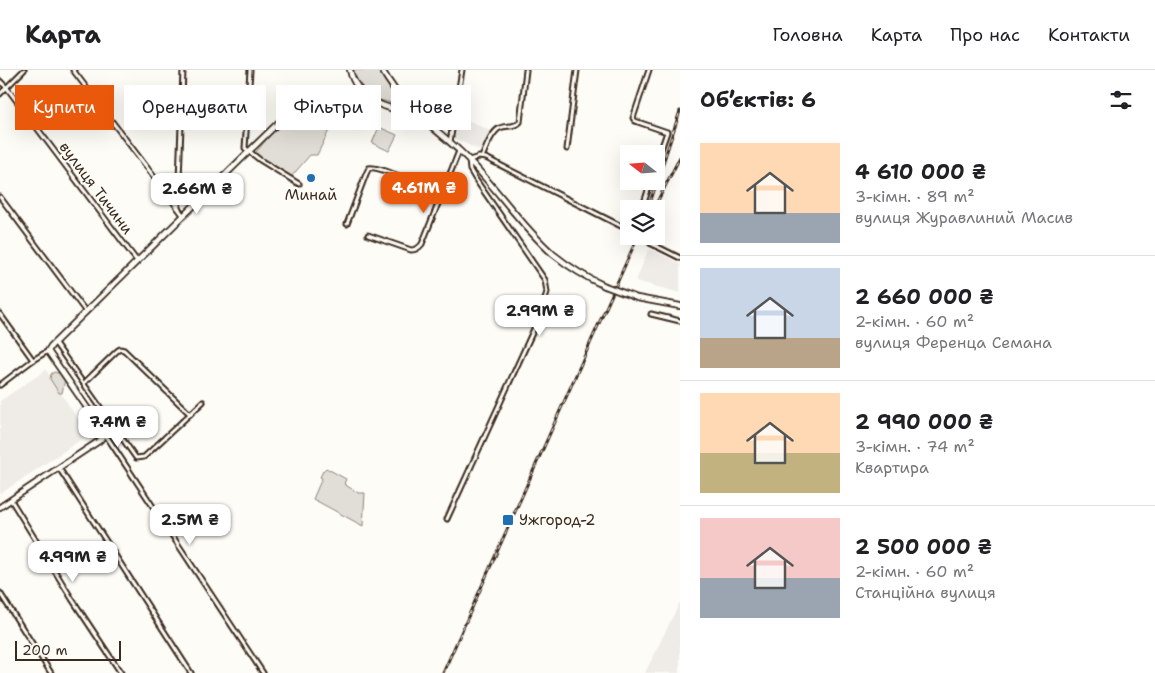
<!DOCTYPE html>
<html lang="uk">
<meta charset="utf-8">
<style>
:root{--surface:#fff;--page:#f6f6f6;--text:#202124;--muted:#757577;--line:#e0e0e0;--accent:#ea580c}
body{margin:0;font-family:"Shantell Sans",sans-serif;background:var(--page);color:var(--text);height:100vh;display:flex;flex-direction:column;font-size:19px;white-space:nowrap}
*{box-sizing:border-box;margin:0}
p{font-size:16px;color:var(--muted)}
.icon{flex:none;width:28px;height:28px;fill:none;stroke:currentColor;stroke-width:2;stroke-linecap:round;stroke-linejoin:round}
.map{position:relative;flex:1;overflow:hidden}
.side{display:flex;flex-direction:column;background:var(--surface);width:475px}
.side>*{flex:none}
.top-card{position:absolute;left:15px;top:15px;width:475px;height:45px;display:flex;gap:10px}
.needle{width:32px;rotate:287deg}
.tools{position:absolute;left:620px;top:75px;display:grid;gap:10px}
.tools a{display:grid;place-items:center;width:45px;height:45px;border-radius:0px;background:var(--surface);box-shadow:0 5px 20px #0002;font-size:25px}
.scale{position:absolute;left:15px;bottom:12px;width:106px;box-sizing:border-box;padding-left:5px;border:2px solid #3b2a1e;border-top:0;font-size:14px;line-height:18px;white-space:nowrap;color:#3b2a1e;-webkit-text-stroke:4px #fdfcf7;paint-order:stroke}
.price{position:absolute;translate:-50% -42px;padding:0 11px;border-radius:10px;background:#fff;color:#222;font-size:16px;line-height:32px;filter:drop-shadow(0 1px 2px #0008)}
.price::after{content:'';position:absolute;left:50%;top:30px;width:15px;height:11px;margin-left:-8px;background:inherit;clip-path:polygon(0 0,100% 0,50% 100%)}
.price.active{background:var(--accent);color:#fff}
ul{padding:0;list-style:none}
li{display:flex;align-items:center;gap:15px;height:125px;padding:0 20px}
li+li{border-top:1px solid var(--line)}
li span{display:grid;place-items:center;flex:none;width:140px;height:100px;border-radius:0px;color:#555}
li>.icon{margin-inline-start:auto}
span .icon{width:60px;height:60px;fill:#fffc;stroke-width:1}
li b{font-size:21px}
h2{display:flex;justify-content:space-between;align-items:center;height:60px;padding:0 20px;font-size:21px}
.tag{padding:0 18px;border-radius:0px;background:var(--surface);box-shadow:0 5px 20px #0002;font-size:18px;line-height:45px}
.tag.active{background:var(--accent);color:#fff}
header{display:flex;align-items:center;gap:30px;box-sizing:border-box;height:70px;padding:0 25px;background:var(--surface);border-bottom:1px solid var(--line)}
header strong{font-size:24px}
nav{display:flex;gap:28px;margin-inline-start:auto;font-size:18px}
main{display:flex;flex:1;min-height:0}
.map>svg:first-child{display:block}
</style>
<header>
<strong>Карта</strong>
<nav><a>Головна</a><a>Карта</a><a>Про нас</a><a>Контакти</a></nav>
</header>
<main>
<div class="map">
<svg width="680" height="603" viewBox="0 0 680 603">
<rect width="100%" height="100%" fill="#fdfcf7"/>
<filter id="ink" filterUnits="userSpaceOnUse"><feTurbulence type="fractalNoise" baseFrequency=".02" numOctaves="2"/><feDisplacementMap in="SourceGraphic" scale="10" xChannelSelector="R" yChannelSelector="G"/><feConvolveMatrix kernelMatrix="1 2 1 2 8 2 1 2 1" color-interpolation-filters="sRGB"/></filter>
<g filter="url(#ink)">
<g fill="#efece7">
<path d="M459 46 491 61 481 81 454 68Z"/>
<path d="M648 180 655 181 680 194V223L636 211Z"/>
<path d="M46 300 88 365 0 424V331Z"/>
<path d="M680 532V603H645Z"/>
</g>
<g fill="#e1ded7" stroke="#8e847a">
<path d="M353 0H378L398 32 394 34C389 32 384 31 379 30 365 26 357 13 353 0Z"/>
<path d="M342 25 344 27V30L317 85H310L291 107 260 88 256 82 277 57 326 27Z"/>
<path d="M379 57 397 65 389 81 372 73Z"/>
<path d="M54 302 61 304 65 309 62 323H59L50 309 51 304Z"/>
<path d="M84 338 93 351 92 358 87 361 83 359 80 354Z"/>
<path d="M326 398 346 409 344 414 358 423H365L363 456 313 429 322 408 320 407 323 401Z"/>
</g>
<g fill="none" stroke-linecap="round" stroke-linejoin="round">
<defs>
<g id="street">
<path d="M73 0 183 145"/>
<path d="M250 0 245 78 260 90 299 114"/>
<path d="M649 0 633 48 635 51 667 62 656 94"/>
<path d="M0 11 7 18 137 191"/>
<path d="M0 24 24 0"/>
<path d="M450 72 462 0"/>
<path d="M567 79 577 0"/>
<path d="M482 87C486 79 491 62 500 58 507 55 514 58 520 52L526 0"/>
<path d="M0 127 86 242"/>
<path d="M178 138 183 0"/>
<path d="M642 139 651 111"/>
<path d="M347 154 366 104 369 98C380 95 427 119 441 125"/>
<path d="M368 165 411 180C416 180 419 178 422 174L459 81"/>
<path d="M650 173 680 188"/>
<path d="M0 244 33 290"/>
<path d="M651 244 680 251"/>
<path d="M55 273 136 388 144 387 203 332"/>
<path d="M84 313 117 281 120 279 124 280 190 344"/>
<path d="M0 315 33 290 48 281"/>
<path d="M103 366 107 367 113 376 263 603"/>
<path d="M59 398 191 603"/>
<path d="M11 430 72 529 121 603"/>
<path d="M447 449 538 250 547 222 545 210 476 110 470 100 469 90 479 87 486 88 629 160"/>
<path d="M0 523 51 603"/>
</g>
<g id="secondary">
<path d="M350 0C356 28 386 41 412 41"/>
<path d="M382 0C406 43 437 57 469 90 498 120 522 157 553 184 569 197 587 208 605 216"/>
<path d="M637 228 680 236"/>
<path d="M0 437 99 371C105 366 103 361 99 355L50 284 48 281 51 276 278 53 326 25 358 20"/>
</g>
</defs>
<use href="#street" stroke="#3b2a1e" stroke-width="7"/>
<use href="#secondary" stroke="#3b2a1e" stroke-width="8"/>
<use href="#street" stroke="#fdfcf7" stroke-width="3"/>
<use href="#secondary" stroke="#fdfcf7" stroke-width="4.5"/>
<defs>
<g id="rail">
<path d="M654 138 680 87"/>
<path d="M648 139 680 41"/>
<path d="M443 603 638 166"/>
</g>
</defs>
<use href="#rail" stroke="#3b2a1e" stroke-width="3"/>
<use href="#rail" stroke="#fdfcf7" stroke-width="1" stroke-dasharray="4" stroke-linecap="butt"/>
<defs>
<path id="secondary-bridge" d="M605 216 637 228"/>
</defs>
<use href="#secondary-bridge" stroke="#3b2a1e" stroke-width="8" stroke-linecap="butt"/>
<use href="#secondary-bridge" stroke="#fdfcf7" stroke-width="4.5"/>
</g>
</g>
<g fill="#1f6fb2" stroke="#fdfcf7" stroke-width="2">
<circle cx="311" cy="108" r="5"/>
<rect x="502" y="444" width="12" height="12" rx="2.5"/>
</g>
<g text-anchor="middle" stroke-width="4.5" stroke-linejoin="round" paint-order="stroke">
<g font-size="15" fill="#3b2a1e" stroke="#fdfcf7">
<text transform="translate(96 118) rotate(53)" y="5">вулиця Тичини</text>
</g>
<g font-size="15" fill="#3b2a1e" stroke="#fdfcf7">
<text x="311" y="130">Минай</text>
<text x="519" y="455" text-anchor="start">Ужгород-2</text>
</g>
</g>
</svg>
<div class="tools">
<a><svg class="needle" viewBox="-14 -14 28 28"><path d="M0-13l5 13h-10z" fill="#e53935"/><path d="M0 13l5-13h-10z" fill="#757577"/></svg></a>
<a><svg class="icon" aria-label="layers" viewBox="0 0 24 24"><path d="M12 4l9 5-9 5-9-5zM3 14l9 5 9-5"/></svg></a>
</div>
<div class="scale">200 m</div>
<b class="price active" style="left:424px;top:144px">4.61M ₴</b>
<b class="price" style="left:197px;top:145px">2.66M ₴</b>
<b class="price" style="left:540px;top:267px">2.99M ₴</b>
<b class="price" style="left:118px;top:378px">7.4M ₴</b>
<b class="price" style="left:190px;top:476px">2.5M ₴</b>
<b class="price" style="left:73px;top:513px">4.99M ₴</b>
<div class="top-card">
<a class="tag active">Купити</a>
<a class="tag">Орендувати</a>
<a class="tag">Фільтри</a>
<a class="tag">Нове</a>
</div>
</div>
<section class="side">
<h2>Об’єктів: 6<svg class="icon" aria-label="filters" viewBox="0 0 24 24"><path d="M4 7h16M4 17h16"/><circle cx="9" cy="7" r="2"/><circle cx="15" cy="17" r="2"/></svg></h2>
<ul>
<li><span style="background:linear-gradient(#ffd9b3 70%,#9aa5b1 0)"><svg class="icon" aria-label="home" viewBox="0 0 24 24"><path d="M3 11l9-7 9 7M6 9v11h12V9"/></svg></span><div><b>4 610 000 ₴</b><p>3-кімн. · 89 m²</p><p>вулиця Журавлиний Масив</p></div></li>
<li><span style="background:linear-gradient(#c9d6e8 70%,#b9a48a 0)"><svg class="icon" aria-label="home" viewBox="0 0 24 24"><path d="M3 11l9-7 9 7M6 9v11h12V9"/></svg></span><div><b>2 660 000 ₴</b><p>2-кімн. · 60 m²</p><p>вулиця Ференца Семана</p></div></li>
<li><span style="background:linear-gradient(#ffd9b3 60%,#c2b280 0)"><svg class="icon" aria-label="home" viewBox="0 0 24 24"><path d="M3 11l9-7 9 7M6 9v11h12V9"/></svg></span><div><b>2 990 000 ₴</b><p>3-кімн. · 74 m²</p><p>Квартира</p></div></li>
<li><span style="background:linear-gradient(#f6c9c9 60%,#9aa5b1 0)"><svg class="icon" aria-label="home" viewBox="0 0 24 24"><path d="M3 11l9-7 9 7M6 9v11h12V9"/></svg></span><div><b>2 500 000 ₴</b><p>2-кімн. · 60 m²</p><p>Станційна вулиця</p></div></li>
</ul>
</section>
</main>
